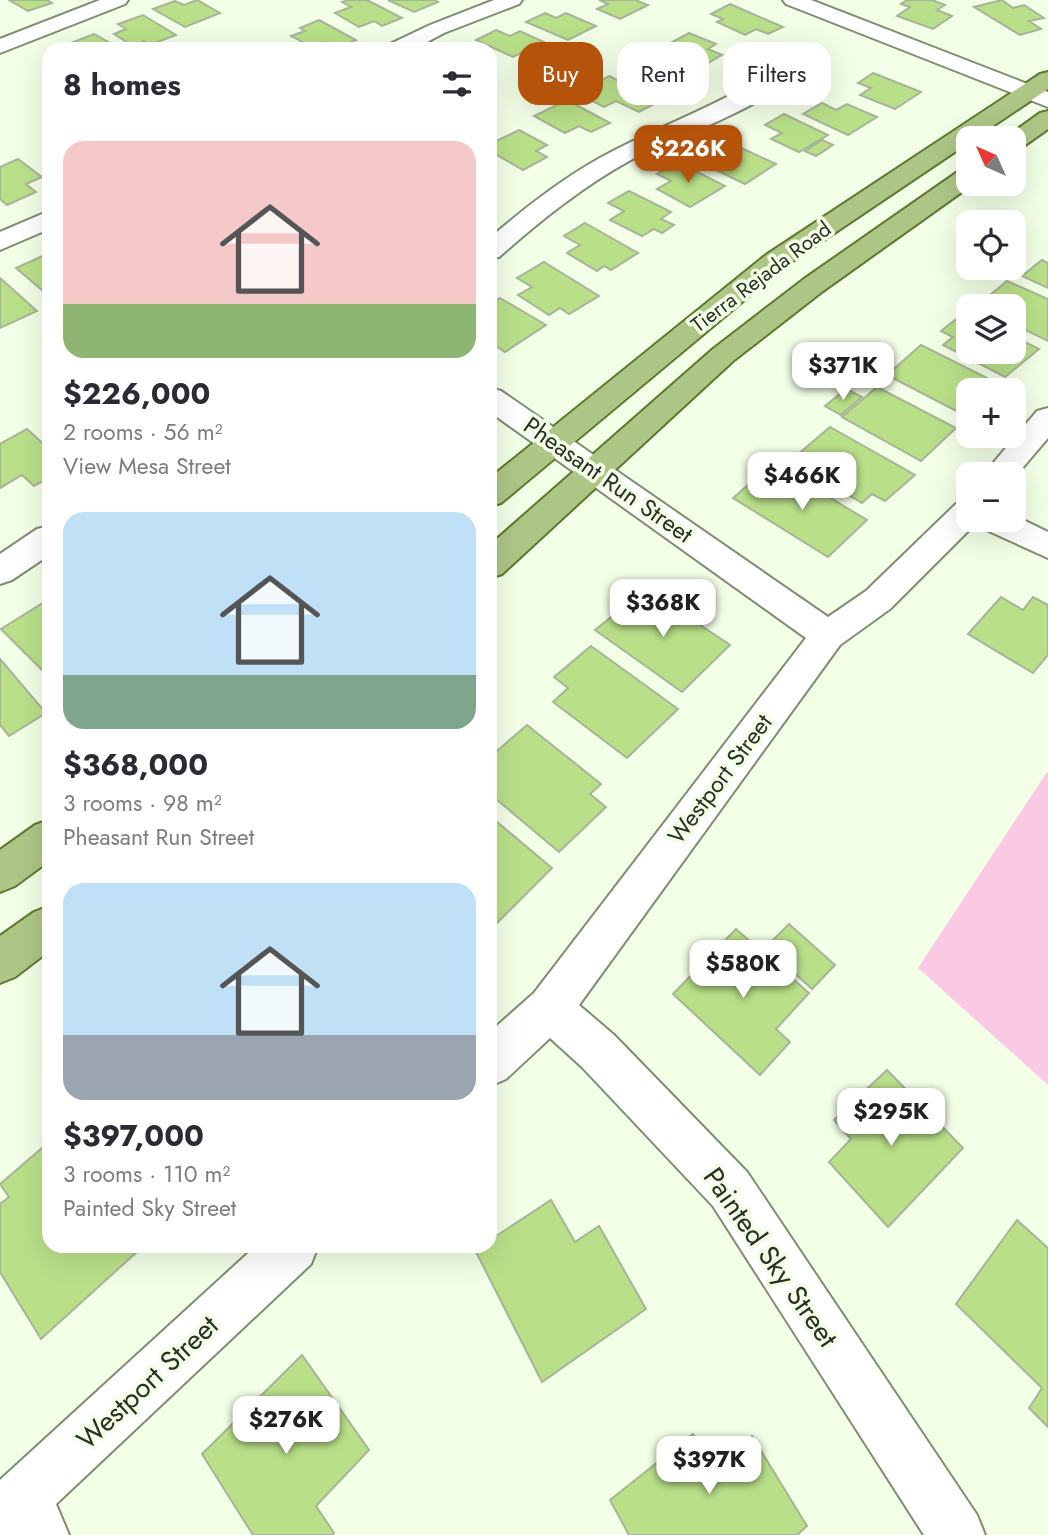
<!DOCTYPE html>
<meta charset="utf-8">
<style>
:root{--surface:#fff;--page:#f7f7f7;--text:#2b2b33;--muted:#7c7c81;--accent:#b45309}
body{margin:0;font-family:Jost,sans-serif;background:var(--page);color:var(--text);height:100vh;display:flex;flex-direction:column;font-size:26px;white-space:nowrap}
*{box-sizing:border-box;margin:0}
p{font-size:23px;color:var(--muted)}
.icon{flex:none;width:38px;height:38px;fill:none;stroke:currentColor;stroke-width:2;stroke-linecap:round;stroke-linejoin:round}
.map{position:relative;flex:1;overflow:hidden}
.panel{position:absolute;left:42px;top:42px;width:455px;height:1211px;display:flex;flex-direction:column;background:var(--surface);border-radius:21px;box-shadow:0 7px 28px #0002}
.panel>*{flex:none}
.banner{position:absolute;left:518px;top:42px;width:424px;height:63px;display:flex;gap:14px}
.needle{width:46px;rotate:315deg}
.tools{position:absolute;left:956px;top:126px;display:grid;gap:14px}
.tools a{display:grid;place-items:center;width:70px;height:70px;border-radius:14px;background:var(--surface);box-shadow:0 7px 28px #0002;font-size:35px}
.price{position:absolute;translate:-50% -60px;padding:0 16px;border-radius:14px;background:#fff;color:#222;font-size:23px;line-height:46px;filter:drop-shadow(0 2px 4px #0008)}
.price::after{content:'';position:absolute;left:50%;top:42px;width:21px;height:16px;margin-left:-10px;background:inherit;clip-path:polygon(0 0,100% 0,50% 100%)}
.price.selected{background:var(--accent);color:#fff}
ul{padding:0;list-style:none}
li{display:grid;align-content:center;gap:14px;height:371px;padding:0 21px}
li span{display:grid;place-items:center;height:217px;border-radius:21px;color:#555}
li>.icon{margin-inline-start:auto}
span .icon{width:126px;height:126px;fill:#fffc;stroke-width:1}
li b{font-size:30px}
h2{display:flex;justify-content:space-between;align-items:center;height:84px;padding:0 21px;font-size:30px}
.tag{padding:0 24px;border-radius:21px;background:var(--surface);box-shadow:0 7px 28px #0002;font-size:24px;line-height:63px}
.tag.selected{background:var(--accent);color:#fff}
.map>svg:first-child{display:block}
</style>
<div class="map">
<svg width="1048" height="1535" viewBox="0 0 1048 1535">
<rect width="100%" height="100%" fill="#f3fee6"/>
<path fill="#facae4" d="M1047 772 1048 773V1085L918 968Z"/>
<g fill="#b9e089" stroke="#a6b497" stroke-width="2">
<path d="M9 0H47L52 3 28 11Z"/>
<path d="M197 0 220 13 185 27 153 9 175 1 184 5Z"/>
<path d="M348 0H367L402 18 382 26 374 21 359 27 335 13 351 7 342 2Z"/>
<path d="M388 0H435L438 2 414 12Z"/>
<path d="M599 0H635L648 5 620 19 597 9 608 4Z"/>
<path d="M907 0H932L945 5 937 10 952 16 933 29 897 16 910 7 901 4Z"/>
<path d="M1002 0 1013 8 1024 5 1044 18 1029 21 1041 29 1020 35 974 7Z"/>
<path d="M730 4 783 27 768 34 756 29 745 35 717 22 723 19 711 14Z"/>
<path d="M545 13 556 18 566 13 596 26 568 40 526 22Z"/>
<path d="M143 15 176 35 150 45 144 41 133 46 114 34 126 29 118 24Z"/>
<path d="M319 20 356 40 336 48 325 42 312 47 291 36 305 31 300 28Z"/>
<path d="M496 30 510 36 520 31 544 42 513 57 476 40Z"/>
<path d="M689 33 716 44 708 49 722 55 703 66 661 48Z"/>
<path d="M94 34 121 49H76L68 44Z"/>
<path d="M652 57 685 72 674 78 688 84 670 95 622 73Z"/>
<path d="M873 73 921 92 895 109 860 95 871 88 858 83Z"/>
<path d="M609 76 660 101 639 112 616 101 604 107 576 93Z"/>
<path d="M567 100 610 123 591 132 579 126 565 133 534 116Z"/>
<path d="M822 103 836 110 847 104 877 117 848 135 803 114Z"/>
<path d="M784 114 828 135 799 152 771 139 782 133 765 125Z"/>
<path d="M519 130 547 145 536 151 547 157 523 170 490 151V144Z"/>
<path d="M822 140 833 145 816 156 805 151Z"/>
<path d="M713 147 728 154 739 147 776 164 745 184 693 159Z"/>
<path d="M18 159 42 177 26 184 36 192 7 205 0 199V167Z"/>
<path d="M678 162 725 186 690 207 657 189 671 181 657 174Z"/>
<path d="M629 191 671 212 661 219 674 225 662 233 654 229 642 236 610 220 624 211 608 203Z"/>
<path d="M585 223 638 253 611 270 604 266 597 271 567 253 580 245 564 236Z"/>
<path d="M49 253V296L16 268Z"/>
<path d="M1042 260 1048 263V288L1022 276Z"/>
<path d="M544 262 599 296 569 314 560 308 549 315 518 295 532 287 517 278Z"/>
<path d="M0 278 37 311 0 328Z"/>
<path d="M1007 281 1048 299V341L1013 324V306H977Z"/>
<path d="M500 298 546 325 505 352 490 342V304Z"/>
<path d="M965 312 968 313V352H1013V336L1039 349 1005 377 943 345 953 337 941 331Z"/>
<path d="M921 345 989 379 982 385 992 390H968V417L887 375Z"/>
<path d="M877 387 956 428 921 461 842 417Z"/>
<path d="M846 389 862 397 841 415 825 406Z"/>
<path d="M830 427 915 475 885 501 872 494 862 503 791 460Z"/>
<path d="M27 429 49 449V478L34 486 22 475 0 488V444Z"/>
<path d="M784 470 867 520 828 557 733 498 757 477 768 484Z"/>
<path d="M646 589 730 645 682 692 595 630Z"/>
<path d="M1001 597 1023 610 1033 597 1048 605V655L1033 673 968 634Z"/>
<path d="M49 599V677L1 629Z"/>
<path d="M591 646 678 709 627 758 553 702 568 688 554 677Z"/>
<path d="M0 659 46 713 9 736 0 725Z"/>
<path d="M527 725 601 784 590 794 606 807 559 852 490 794V757Z"/>
<path d="M490 816 552 868 493 927 490 924Z"/>
<path d="M789 924 835 965 812 989 766 947Z"/>
<path d="M736 929 809 993 776 1029 790 1042 760 1075 673 994Z"/>
<path d="M887 1070 963 1148 888 1227 829 1162 851 1139 834 1120Z"/>
<path d="M49 1142V1246H136L139 1250 41 1339 0 1272V1204L9 1197 0 1184Z"/>
<path d="M551 1200 575 1242 599 1226 646 1309 542 1382 475 1250 481 1246H490V1240Z"/>
<path d="M1017 1220 1048 1248V1427L1029 1408 1042 1388 956 1304Z"/>
<path d="M302 1355 369 1450 316 1506 334 1533 332 1535H253L202 1454Z"/>
<path d="M693 1434 712 1468 752 1436 807 1526 797 1535H629L610 1500Z"/>
</g>
<g fill="none" stroke-linecap="round" stroke-linejoin="round">
<defs>
<g id="minor">
<path d="M100 0H128L125 4 0 53V39Z"/>
<path d="M494 0H522L519 4 444 33 414 49H387L390 44 430 25Z"/>
<path d="M783 0H811L1048 92V107L786 4Z"/>
<path d="M788 63 796 65 799 70C776 103 669 140 629 161 582 187 540 221 499 257L490 259V238C528 205 568 174 613 151 669 122 728 102 780 65Z"/>
<path d="M49 211V229L0 250V232Z"/>
<path d="M490 388 501 391 828 617 866 591 957 503 968 499V520H1013V515L1048 532V558L982 528 978 521 890 609 840 645 579 1005 614 1035 747 1172 977 1515 985 1535H924L713 1206 582 1067 550 1038 506 1079 490 1086V1032L534 993 806 638 490 412Z"/>
<path d="M1048 408V438L1013 479V474H984L1037 411Z"/>
<path d="M49 526V555L12 580 0 584V554L37 529Z"/>
<path d="M256 1246H318L311 1264 56 1504 69 1535H0V1480Z"/>
</g>
<g id="major">
<path d="M1048 72V89L975 138H968V143L784 267 501 503 490 506V478L766 255 1040 74Z"/>
<path d="M1048 111V129L1021 148 1013 150V138H1005L1040 113Z"/>
<path d="M968 169V184H973L823 291 733 361 502 574 490 578V545L713 349 804 279 959 171Z"/>
<path d="M49 820V861L15 886 0 892V850L35 825Z"/>
<path d="M49 906V951L15 977 0 983V936L34 912Z"/>
</g>
</defs>
<use href="#minor" stroke="#808d72" stroke-width="4"/>
<use href="#major" stroke="#5c792f" stroke-width="4"/>
<use href="#minor" fill="#fff" fill-rule="evenodd"/>
<use href="#major" fill="#adc686" fill-rule="evenodd"/>
</g>
<g text-anchor="middle" stroke-width="7" stroke-linejoin="round" paint-order="stroke">
<g font-size="21" fill="#2b3025" stroke="#f3fee6">
<text transform="translate(761 277) rotate(-37)" y="7">Tierra Rejada Road</text>
</g>
<g font-size="24" fill="#2b3025" stroke="#f3fee6">
<text transform="translate(608 480) rotate(35)" y="8">Pheasant Run Street</text>
<text transform="translate(720 779) rotate(-53)" y="8">Westport Street</text>
</g>
<g font-size="28" fill="#2b3025" stroke="#f3fee6">
<text transform="translate(771 1257) rotate(55)" y="10">Painted Sky Street</text>
<text transform="translate(147 1382) rotate(-43)" y="10">Westport Street</text>
</g>
</g>
</svg>
<div class="tools">
<a><svg class="needle" viewBox="-14 -14 28 28"><path d="M0-13l5 13h-10z" fill="#e53935"/><path d="M0 13l5-13h-10z" fill="#7c7c81"/></svg></a>
<a><svg class="icon" aria-label="locate" viewBox="0 0 24 24"><circle cx="12" cy="12" r="6"/><path d="M12 2v4M12 18v4M2 12h4M18 12h4"/></svg></a>
<a><svg class="icon" aria-label="layers" viewBox="0 0 24 24"><path d="M12 4l9 5-9 5-9-5zM3 14l9 5 9-5"/></svg></a>
<a>+</a>
<a>−</a>
</div>
<b class="price selected" style="left:688px;top:185px">$226K</b>
<b class="price" style="left:843px;top:402px">$371K</b>
<b class="price" style="left:802px;top:512px">$466K</b>
<b class="price" style="left:663px;top:639px">$368K</b>
<b class="price" style="left:743px;top:1000px">$580K</b>
<b class="price" style="left:891px;top:1148px">$295K</b>
<b class="price" style="left:286px;top:1456px">$276K</b>
<b class="price" style="left:709px;top:1496px">$397K</b>
<div class="banner">
<a class="tag selected">Buy</a>
<a class="tag">Rent</a>
<a class="tag">Filters</a>
</div>
<section class="panel">
<h2>8 homes<svg class="icon" aria-label="filters" viewBox="0 0 24 24"><path d="M4 7h16M4 17h16"/><circle cx="9" cy="7" r="2"/><circle cx="15" cy="17" r="2"/></svg></h2>
<ul>
<li><span style="background:linear-gradient(#f6c9c9 75%,#8fb573 0)"><svg class="icon" aria-label="home" viewBox="0 0 24 24"><path d="M3 11l9-7 9 7M6 9v11h12V9"/></svg></span><div><b>$226,000</b><p>2 rooms · 56 m²</p><p>View Mesa Street</p></div></li>
<li><span style="background:linear-gradient(#bfe0f5 75%,#7fa58c 0)"><svg class="icon" aria-label="home" viewBox="0 0 24 24"><path d="M3 11l9-7 9 7M6 9v11h12V9"/></svg></span><div><b>$368,000</b><p>3 rooms · 98 m²</p><p>Pheasant Run Street</p></div></li>
<li><span style="background:linear-gradient(#bfe0f5 70%,#9aa5b1 0)"><svg class="icon" aria-label="home" viewBox="0 0 24 24"><path d="M3 11l9-7 9 7M6 9v11h12V9"/></svg></span><div><b>$397,000</b><p>3 rooms · 110 m²</p><p>Painted Sky Street</p></div></li>
</ul>
</section>
</div>
